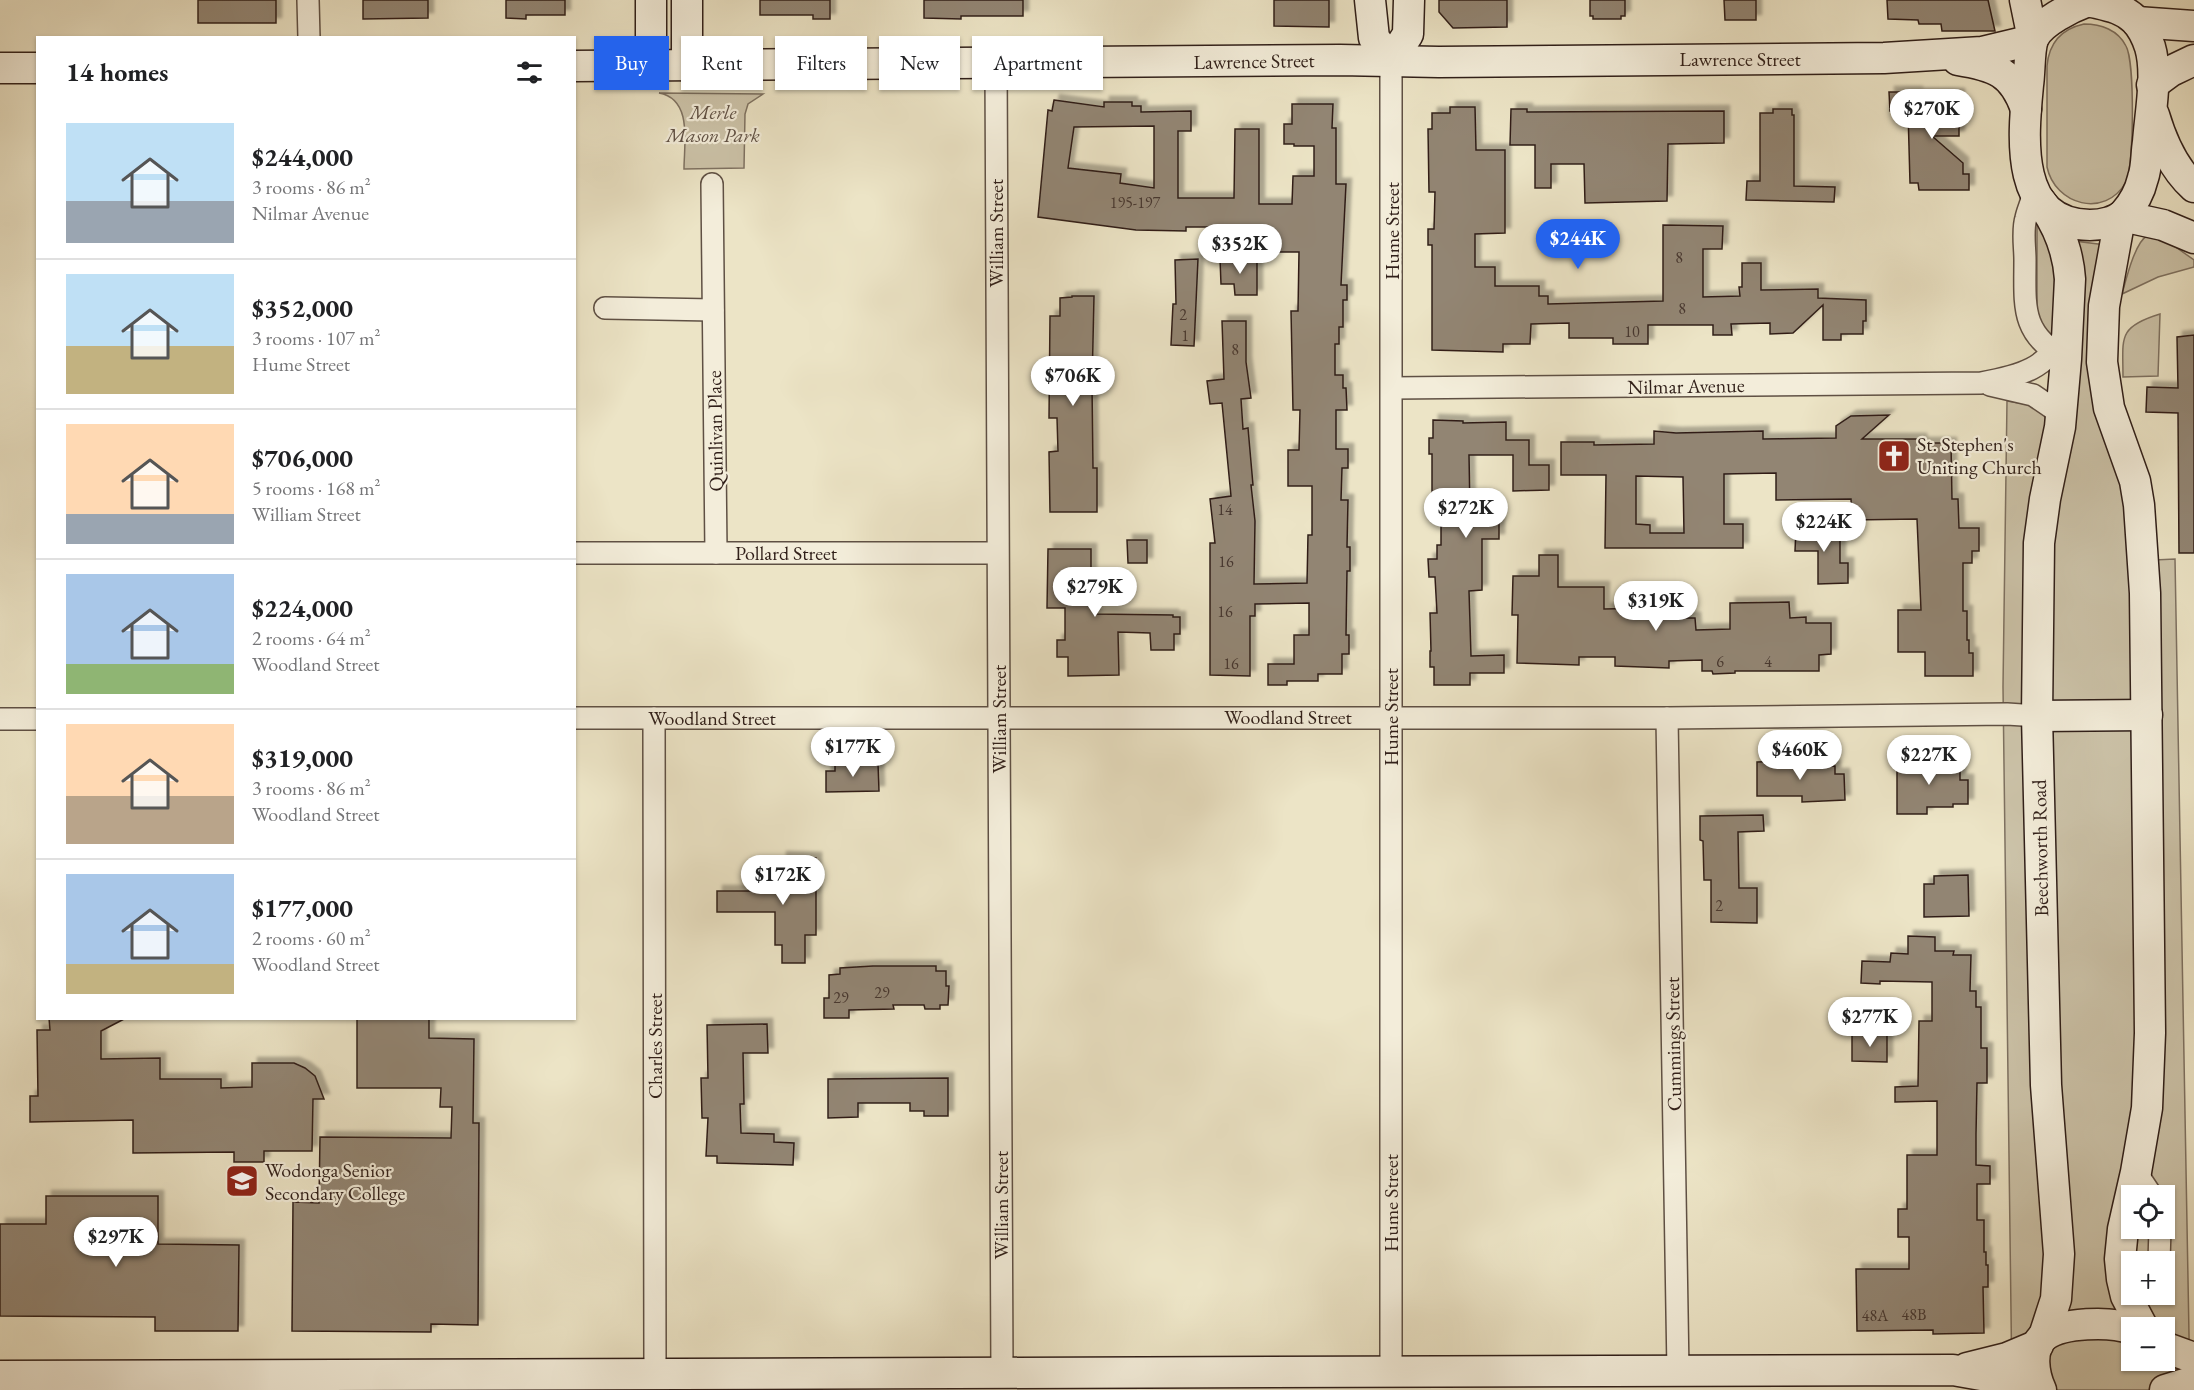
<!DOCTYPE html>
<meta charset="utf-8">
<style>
:root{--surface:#fff;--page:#f2f2f2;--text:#202124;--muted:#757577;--line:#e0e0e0;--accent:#2563eb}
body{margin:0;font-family:"EB Garamond",serif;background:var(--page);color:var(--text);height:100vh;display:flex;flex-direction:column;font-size:22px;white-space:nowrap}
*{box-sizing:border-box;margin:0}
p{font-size:20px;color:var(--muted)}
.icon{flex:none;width:33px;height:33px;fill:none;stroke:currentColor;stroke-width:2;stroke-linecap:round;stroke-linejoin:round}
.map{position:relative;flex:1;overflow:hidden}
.details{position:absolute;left:36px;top:36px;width:540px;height:984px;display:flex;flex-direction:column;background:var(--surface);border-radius:0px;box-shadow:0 2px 4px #0004}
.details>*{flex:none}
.hud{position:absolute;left:594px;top:36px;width:570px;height:54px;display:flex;gap:12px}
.tools{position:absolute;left:2121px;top:1185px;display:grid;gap:12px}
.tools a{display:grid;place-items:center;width:54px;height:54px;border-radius:0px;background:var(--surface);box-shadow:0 2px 4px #0004;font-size:30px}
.price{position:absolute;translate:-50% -51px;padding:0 14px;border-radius:21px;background:#fff;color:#222;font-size:20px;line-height:39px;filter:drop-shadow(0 2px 3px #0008)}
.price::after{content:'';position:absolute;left:50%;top:36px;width:18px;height:14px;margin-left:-9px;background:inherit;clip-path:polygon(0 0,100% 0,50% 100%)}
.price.selected{background:var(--accent);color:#fff}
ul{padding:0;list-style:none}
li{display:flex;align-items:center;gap:18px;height:150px;padding:0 30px}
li+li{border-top:2px solid var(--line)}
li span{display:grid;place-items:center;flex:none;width:168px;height:120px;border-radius:0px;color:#555}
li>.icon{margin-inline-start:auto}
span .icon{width:72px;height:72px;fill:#fffc;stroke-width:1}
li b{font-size:26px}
h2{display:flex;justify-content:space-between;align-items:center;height:72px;padding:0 30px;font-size:26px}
.tag{padding:0 21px;border-radius:0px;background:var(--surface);box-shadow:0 2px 4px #0004;font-size:21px;line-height:54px}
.tag.selected{background:var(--accent);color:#fff}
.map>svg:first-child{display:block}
</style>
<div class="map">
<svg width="2194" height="1390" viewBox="0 0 2194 1390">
<defs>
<filter id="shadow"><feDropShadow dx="5.5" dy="-5.5" stdDeviation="1.5" flood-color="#0004"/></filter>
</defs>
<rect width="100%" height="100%" fill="#ece4c6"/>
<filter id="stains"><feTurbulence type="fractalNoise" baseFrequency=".00333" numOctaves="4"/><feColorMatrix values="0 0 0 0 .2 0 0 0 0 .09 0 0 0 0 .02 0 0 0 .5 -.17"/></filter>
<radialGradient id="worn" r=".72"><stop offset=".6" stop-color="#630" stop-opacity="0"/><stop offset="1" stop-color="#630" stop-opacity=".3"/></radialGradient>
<g fill="#ccc3a9" stroke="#7e7161" stroke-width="1.5" fill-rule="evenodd">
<path d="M2084 24C2101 24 2118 30 2126 46 2135 62 2134 167 2126 182 2105 219 2055 205 2047 167V66C2049 43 2061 29 2084 24Z"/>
<path d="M659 93 763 94 748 104 745 114 744 168 684 169C684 144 693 99 659 93Z"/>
<path d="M2037 223C2062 256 2054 299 2052 338L2041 326 2037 310Z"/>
<path d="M2147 236 2170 243 2194 260V267L2158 277 2122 294C2126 280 2135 242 2147 236Z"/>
<path d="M2074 241 2106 245 2121 472 2133 561 2175 559 2190 1390H2012L2003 687 2007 401 2073 412ZM2132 1196H2164V1228H2132ZM2132 1262H2164V1294H2132ZM2132 1328H2164V1360H2132Z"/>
<path d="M2160 314 2158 376 2123 377C2123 338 2117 327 2160 314Z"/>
</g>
<g fill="#928573" stroke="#301f19" stroke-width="1.5" fill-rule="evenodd" filter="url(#shadow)">
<rect x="198" y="0" width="78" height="23"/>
<path d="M363 0H428V18L363 19Z"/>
<path d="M506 0H565V15H526V19L506 18Z"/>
<path d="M760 0H830V19H813V15H760Z"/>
<path d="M924 0H1023V16H961V19L924 18Z"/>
<path d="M1274 0H1329V27L1274 26Z"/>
<path d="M1439 0H1507V27L1453 28 1439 12Z"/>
<path d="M1590 0H1625V16H1621V19H1593V16H1590Z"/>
<path d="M1724 0H1756V20H1725Z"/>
<path d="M1887 0H1988L1995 31H1942L1941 24H1919L1918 20 1888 19Z"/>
<path d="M1889 92H1917V94H1959V136H1932L1963 163V174H1969V190H1919L1918 183H1910L1908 111H1890Z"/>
<path d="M1054 100 1104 107V102H1132V106H1141V112L1191 111V131H1178V198H1234L1235 129H1259V204H1292L1293 176H1314V146H1294V144H1284V124H1292V104H1333L1332 128H1336V184H1346L1341 285H1347V300H1343V327H1339V344H1335V375H1343V388H1346L1347 410H1336V449H1348V468H1342L1341 500H1348L1347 547H1350V571H1347L1346 635H1349V654H1342V674H1318V681H1287V685H1268V664H1294V635H1309V603L1255 604V616H1250V676L1210 675V543H1215L1210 499 1231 496 1222 403 1210 404 1207 381 1224 379 1222 321H1246V362L1251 398 1241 399 1243 429 1248 428 1253 485H1251L1255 521 1254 584 1307 583 1308 535H1312V486H1288V450H1299L1300 410H1293L1291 311H1298L1299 252H1264V231H1234V229H1221V227H1186V231L1136 230 1038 217 1048 110 1052 111ZM1154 126V188L1120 183 1121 174 1068 168 1074 127Z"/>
<path d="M1450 107H1475L1476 150H1505V233L1475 234V267H1495V286H1539V296H1548V304L1663 301V225L1723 226 1722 249H1703V297L1740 296 1739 287H1742V263H1761V290L1818 289V298L1866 300V321H1863V334H1841V340H1823V305L1793 333 1770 334V323L1731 324 1732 335H1713V325H1648V344H1613V338H1569V323L1531 324 1530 344H1503V352L1432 350V245H1428V229H1434L1435 192H1429L1428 129H1432V113H1450Z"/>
<path d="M1511 109H1527V112L1724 111V143L1668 144 1667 201 1585 203 1584 164H1551V188H1535V145H1510Z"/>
<path d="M1773 109H1792V115H1794V186L1835 187 1834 202 1746 200 1747 181H1760V113H1773Z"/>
<path d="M1257 258V295H1235L1234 284H1221L1220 259Z"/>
<path d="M1198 259 1194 346 1171 345 1173 304H1176L1175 260Z"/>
<path d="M1072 296H1094L1092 386 1093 468H1097V512H1050L1049 452 1058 451 1057 418H1049L1050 316H1060V298L1072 297Z"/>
<path d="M2194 335V553H2179L2178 413 2146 412 2147 387 2178 388 2177 337Z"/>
<path d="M1889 415 1862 439H1921L1922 443H1951L1952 499H1958L1959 528H1979V551H1972V563H1963V611H1967V640H1969V653H1973V676H1925V652H1898V610H1921L1917 519 1852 520 1851 499 1776 500V473L1724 474V524H1743V548H1605L1606 475H1561V442H1594V445L1654 444V431L1676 433 1763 431V439L1836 438V426L1851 416ZM1636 476 1683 477 1684 533H1650V525L1636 524Z"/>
<path d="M1433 420 1463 421V423L1506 422V440H1529V465H1549V490L1513 491V455H1469L1470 511H1499V539H1482V590L1469 591 1471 656 1504 655V673H1470V685H1434V667H1430V651H1431L1430 613H1437L1435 577H1429L1428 559H1437V545H1441V516L1432 515V454H1429V438H1433Z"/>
<path d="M1796 529H1840V563H1848V583L1818 584V551H1795Z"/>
<path d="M1127 540H1147V563H1128Z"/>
<path d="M1048 549H1091V607H1094V614L1173 615V617H1180V634H1174V650H1151L1150 633 1118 632 1119 675 1068 676V657H1057V640H1065V608H1047Z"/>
<path d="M1539 555H1558V587H1604V609L1651 608V618H1695L1696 630 1730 629V603L1789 602 1790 618 1806 617V623H1831V654L1819 655V671H1735V673L1713 674 1712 671H1702V660L1669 661V668L1615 666V657H1579V665L1517 663 1518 615H1512L1513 576H1539Z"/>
<path d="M1816 760V767L1835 766V774H1844L1845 800 1802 802V796H1757V762Z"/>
<path d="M1960 761V780H1968V804H1953V807H1927V814H1897V762Z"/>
<path d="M878 764 879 791 826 792V771H835V765Z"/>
<path d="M1763 815 1764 831 1738 832 1739 888H1757V923L1711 922V880H1704L1703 841 1700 840V816Z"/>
<path d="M781 857 816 858V935H805V963H782V945H775V912H717V891H781Z"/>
<path d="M1968 875 1969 916 1924 917V884H1934V876Z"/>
<path d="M1908 936 1935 937V951H1954L1953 955H1971L1970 991H1976V1007H1981V1048H1987V1083H1977L1976 1134V1165L1990 1166V1184H1977V1220H1984V1252H1986V1265H1988V1287H1983L1984 1333 1933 1334V1330L1857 1331 1856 1269H1909V1237H1898V1209H1907V1155H1937V1101L1895 1102V1087L1918 1086 1919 1021H1932V982L1880 981V984L1861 983 1862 961 1890 962 1891 953 1908 954Z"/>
<path d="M873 966H936V971H946V986H949L948 1005H940V1009H925L924 1005H893L894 1009 849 1010V1018H824V998H829V975L840 974V968Z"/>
<path d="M49 1018H126L101 1031V1059L160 1058V1079H221V1088L252 1087V1063H294L305 1068 315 1076 324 1099H313L312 1151H264V1162H234V1152L133 1153V1120L30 1122V1096H38L37 1030H50Z"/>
<path d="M357 1018H429V1038L474 1039 473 1123H479L478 1325 431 1324V1332L292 1331 293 1202 319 1203 320 1137 451 1138 452 1107H440L441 1088H357Z"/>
<path d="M767 1024 768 1053H743L744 1104H740L741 1133 774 1134V1142L794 1143 793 1165 717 1163V1156H706L708 1118H702L701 1078H708L707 1025Z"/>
<path d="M1852 1034 1887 1035V1062L1852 1061Z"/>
<path d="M948 1078V1116H924V1111H910V1103H858V1117L828 1118V1079Z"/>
<path d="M46 1196H158V1244L239 1245 238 1331H155V1317L0 1316V1224H46Z"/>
</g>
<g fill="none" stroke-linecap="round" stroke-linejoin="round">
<defs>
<g id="street">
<path d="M308 0 309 38"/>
<path d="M996 63 1002 1374"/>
<path d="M712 184 716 553"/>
<path d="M2033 191C2033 201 2028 208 2026 218 2022 230 2025 247 2025 260 2025 306 2020 334 2066 359"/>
<path d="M605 308 713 310"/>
<path d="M1990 385 2033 395 2061 414"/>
<path d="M1392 388 1981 383C2021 376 2047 369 2067 331"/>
<path d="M574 553H997"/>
<path d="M574 718H1667L2007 714 2037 716"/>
<path d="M654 718 655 1374"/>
<path d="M1667 718 1678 1371"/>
<path d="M0 719H38"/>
<path d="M2136 1172 2152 1196"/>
<path d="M2159 1262 2160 1228"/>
<path d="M1391 1373V61"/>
</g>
<g id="secondary">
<path d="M1370 0 1374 38 1391 61"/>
<path d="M2025 0 2033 39"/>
<path d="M2085 0C2102 5 2121 6 2135 20 2142 27 2147 38 2150 47 2158 74 2150 114 2148 142 2146 154 2147 167 2143 178 2140 191 2133 204 2124 214 2116 222 2101 225 2090 225 2014 224 2023 137 2028 85 2030 72 2029 50 2033 39 2040 22 2072 7 2088 1"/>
<path d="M2137 22 2194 26"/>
<path d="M1958 60C1995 66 2013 72 2026 109"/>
<path d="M1391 61 1408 34 1409 0"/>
<path d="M574 66 1340 60 1439 62 1884 58 1982 52 2032 40"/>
<path d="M651 66V0"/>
<path d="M687 66V0"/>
<path d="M0 68H38"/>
<path d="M2152 85 2171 71 2194 60"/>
<path d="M2154 115C2162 142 2173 168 2194 187"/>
<path d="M2041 202C2058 225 2068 250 2070 279L2066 359 2060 427 2045 499 2039 543 2037 716 2046 1085 2059 1254 2056 1299 2044 1336"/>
<path d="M2122 216 2163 225 2194 238"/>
<path d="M2120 218 2104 306 2102 362 2109 408 2135 481 2139 505 2145 593 2150 1033 2147 1108 2136 1172 2123 1229 2120 1259 2122 1279 2126 1296 2143 1328"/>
<path d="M2037 716 2147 715"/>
<path d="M2164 1347 2194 1358"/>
<path d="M1967 1368 2007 1358 2038 1345"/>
<path d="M0 1376 1953 1370 2004 1379 2038 1390"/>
<path d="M2041 1390C2034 1375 2029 1349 2044 1336 2062 1322 2111 1321 2132 1329"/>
<path d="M2165 1390 2194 1381"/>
</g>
</defs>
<use href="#street" stroke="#5f5044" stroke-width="24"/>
<use href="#secondary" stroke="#301f19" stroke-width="33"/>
<use href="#street" stroke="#f3edda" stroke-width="21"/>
<use href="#secondary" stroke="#f3edda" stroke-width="30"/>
</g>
<defs>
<symbol id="church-square" viewBox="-11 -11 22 22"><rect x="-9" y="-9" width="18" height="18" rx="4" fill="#8f2418" stroke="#f3edda"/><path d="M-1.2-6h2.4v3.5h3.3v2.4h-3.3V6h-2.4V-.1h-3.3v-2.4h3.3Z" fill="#fff"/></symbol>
<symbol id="school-square" viewBox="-11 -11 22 22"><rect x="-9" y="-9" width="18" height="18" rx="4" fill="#8f2418" stroke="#f3edda"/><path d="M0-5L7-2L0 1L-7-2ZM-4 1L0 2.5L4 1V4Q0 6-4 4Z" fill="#fff"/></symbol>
</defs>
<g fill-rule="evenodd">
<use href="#church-square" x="1875" y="437" width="38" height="38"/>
<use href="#school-square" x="223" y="1162" width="38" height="38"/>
</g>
<g text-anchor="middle" stroke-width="4.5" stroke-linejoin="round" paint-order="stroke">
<g font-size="16" fill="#483830">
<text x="1135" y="208">195-197</text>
<text x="1679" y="263">8</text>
<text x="1682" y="314">8</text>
<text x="1183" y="320">2</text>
<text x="1632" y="337">10</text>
<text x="1185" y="341">1</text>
<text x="1235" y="355">8</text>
<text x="1225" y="515">14</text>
<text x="1226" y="567">16</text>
<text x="1225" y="617">16</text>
<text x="1720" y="667">6</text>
<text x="1768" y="667">4</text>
<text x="1231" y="669">16</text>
<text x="1719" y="911">2</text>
<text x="882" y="998">29</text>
<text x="841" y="1003">29</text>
<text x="1914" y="1320">48B</text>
<text x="1875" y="1321">48A</text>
</g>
<g font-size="20" fill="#301f19" stroke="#f3edda">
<text x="1740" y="66">Lawrence Street</text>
<text transform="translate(1254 61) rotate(-1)" y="7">Lawrence Street</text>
<text transform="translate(1392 231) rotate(-90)" y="7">Hume Street</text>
<text transform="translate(996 233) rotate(-90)" y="7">William Street</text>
<text transform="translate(1686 386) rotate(-1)" y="7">Nilmar Avenue</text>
<text transform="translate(715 431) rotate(-91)" y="7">Quinlivan Place</text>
<text x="786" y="560">Pollard Street</text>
<text x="1288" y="724">Woodland Street</text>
<text transform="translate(1391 717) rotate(-90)" y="7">Hume Street</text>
<text x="712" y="725">Woodland Street</text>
<text transform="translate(999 719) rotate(-90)" y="7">William Street</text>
<text transform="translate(2040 848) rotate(-91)" y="7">Beechworth Road</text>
<text transform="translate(1673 1044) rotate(-91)" y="7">Cummings Street</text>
<text transform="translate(655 1046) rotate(-90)" y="7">Charles Street</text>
<text transform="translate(1391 1203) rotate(-90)" y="7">Hume Street</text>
<text transform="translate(1001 1205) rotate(-90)" y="7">William Street</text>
</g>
<g font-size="20" font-style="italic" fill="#5f5044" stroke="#f3edda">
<text x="713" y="119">Merle<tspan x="713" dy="23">Mason Park</tspan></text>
</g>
<g font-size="20" fill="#301f19" stroke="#f3edda" text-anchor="start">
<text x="1917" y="451">St. Stephen's<tspan x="1917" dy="23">Uniting Church</tspan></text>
<text x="265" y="1177">Wodonga Senior<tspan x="265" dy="23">Secondary College</tspan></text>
</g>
</g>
<rect width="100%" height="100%" filter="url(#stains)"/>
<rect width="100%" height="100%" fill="url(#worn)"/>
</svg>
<div class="tools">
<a><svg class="icon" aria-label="locate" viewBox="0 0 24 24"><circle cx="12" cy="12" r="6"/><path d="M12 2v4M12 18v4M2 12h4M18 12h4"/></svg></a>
<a>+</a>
<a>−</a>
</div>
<b class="price" style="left:1932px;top:140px">$270K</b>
<b class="price selected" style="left:1578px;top:270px">$244K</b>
<b class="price" style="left:1240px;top:275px">$352K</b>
<b class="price" style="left:1073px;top:407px">$706K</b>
<b class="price" style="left:1466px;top:539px">$272K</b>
<b class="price" style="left:1824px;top:553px">$224K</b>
<b class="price" style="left:1095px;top:618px">$279K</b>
<b class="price" style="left:1656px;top:632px">$319K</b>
<b class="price" style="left:853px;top:778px">$177K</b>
<b class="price" style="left:1800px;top:781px">$460K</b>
<b class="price" style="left:1929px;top:786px">$227K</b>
<b class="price" style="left:783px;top:906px">$172K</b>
<b class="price" style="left:1870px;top:1048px">$277K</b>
<b class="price" style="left:116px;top:1268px">$297K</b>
<div class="hud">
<a class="tag selected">Buy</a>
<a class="tag">Rent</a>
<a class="tag">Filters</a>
<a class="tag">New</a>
<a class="tag">Apartment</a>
</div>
<section class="details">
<h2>14 homes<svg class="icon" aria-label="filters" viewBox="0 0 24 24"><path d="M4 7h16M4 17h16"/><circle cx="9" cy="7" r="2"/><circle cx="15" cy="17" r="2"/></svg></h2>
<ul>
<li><span style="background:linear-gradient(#bfe0f5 65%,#9aa5b1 0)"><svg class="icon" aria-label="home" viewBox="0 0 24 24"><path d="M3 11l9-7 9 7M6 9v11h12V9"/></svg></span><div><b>$244,000</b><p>3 rooms · 86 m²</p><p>Nilmar Avenue</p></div></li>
<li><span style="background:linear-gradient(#bfe0f5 60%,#c2b280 0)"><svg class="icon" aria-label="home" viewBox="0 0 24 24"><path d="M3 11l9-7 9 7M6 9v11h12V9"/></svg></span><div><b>$352,000</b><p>3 rooms · 107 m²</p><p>Hume Street</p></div></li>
<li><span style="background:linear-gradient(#ffd9b3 75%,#9aa5b1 0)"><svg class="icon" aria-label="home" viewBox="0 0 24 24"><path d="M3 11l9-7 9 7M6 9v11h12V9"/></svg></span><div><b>$706,000</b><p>5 rooms · 168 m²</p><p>William Street</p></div></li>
<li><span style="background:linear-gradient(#a9c7e8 75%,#8fb573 0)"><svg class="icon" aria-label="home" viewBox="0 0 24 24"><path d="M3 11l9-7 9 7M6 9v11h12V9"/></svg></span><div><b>$224,000</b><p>2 rooms · 64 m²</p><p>Woodland Street</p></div></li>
<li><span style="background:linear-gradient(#ffd9b3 60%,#b9a48a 0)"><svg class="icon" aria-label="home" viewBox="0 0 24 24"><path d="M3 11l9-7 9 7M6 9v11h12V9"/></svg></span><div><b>$319,000</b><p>3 rooms · 86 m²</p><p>Woodland Street</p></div></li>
<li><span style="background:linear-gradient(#a9c7e8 75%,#c2b280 0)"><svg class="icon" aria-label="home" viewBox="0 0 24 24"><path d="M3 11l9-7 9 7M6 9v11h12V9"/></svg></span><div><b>$177,000</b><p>2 rooms · 60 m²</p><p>Woodland Street</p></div></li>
</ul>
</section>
</div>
